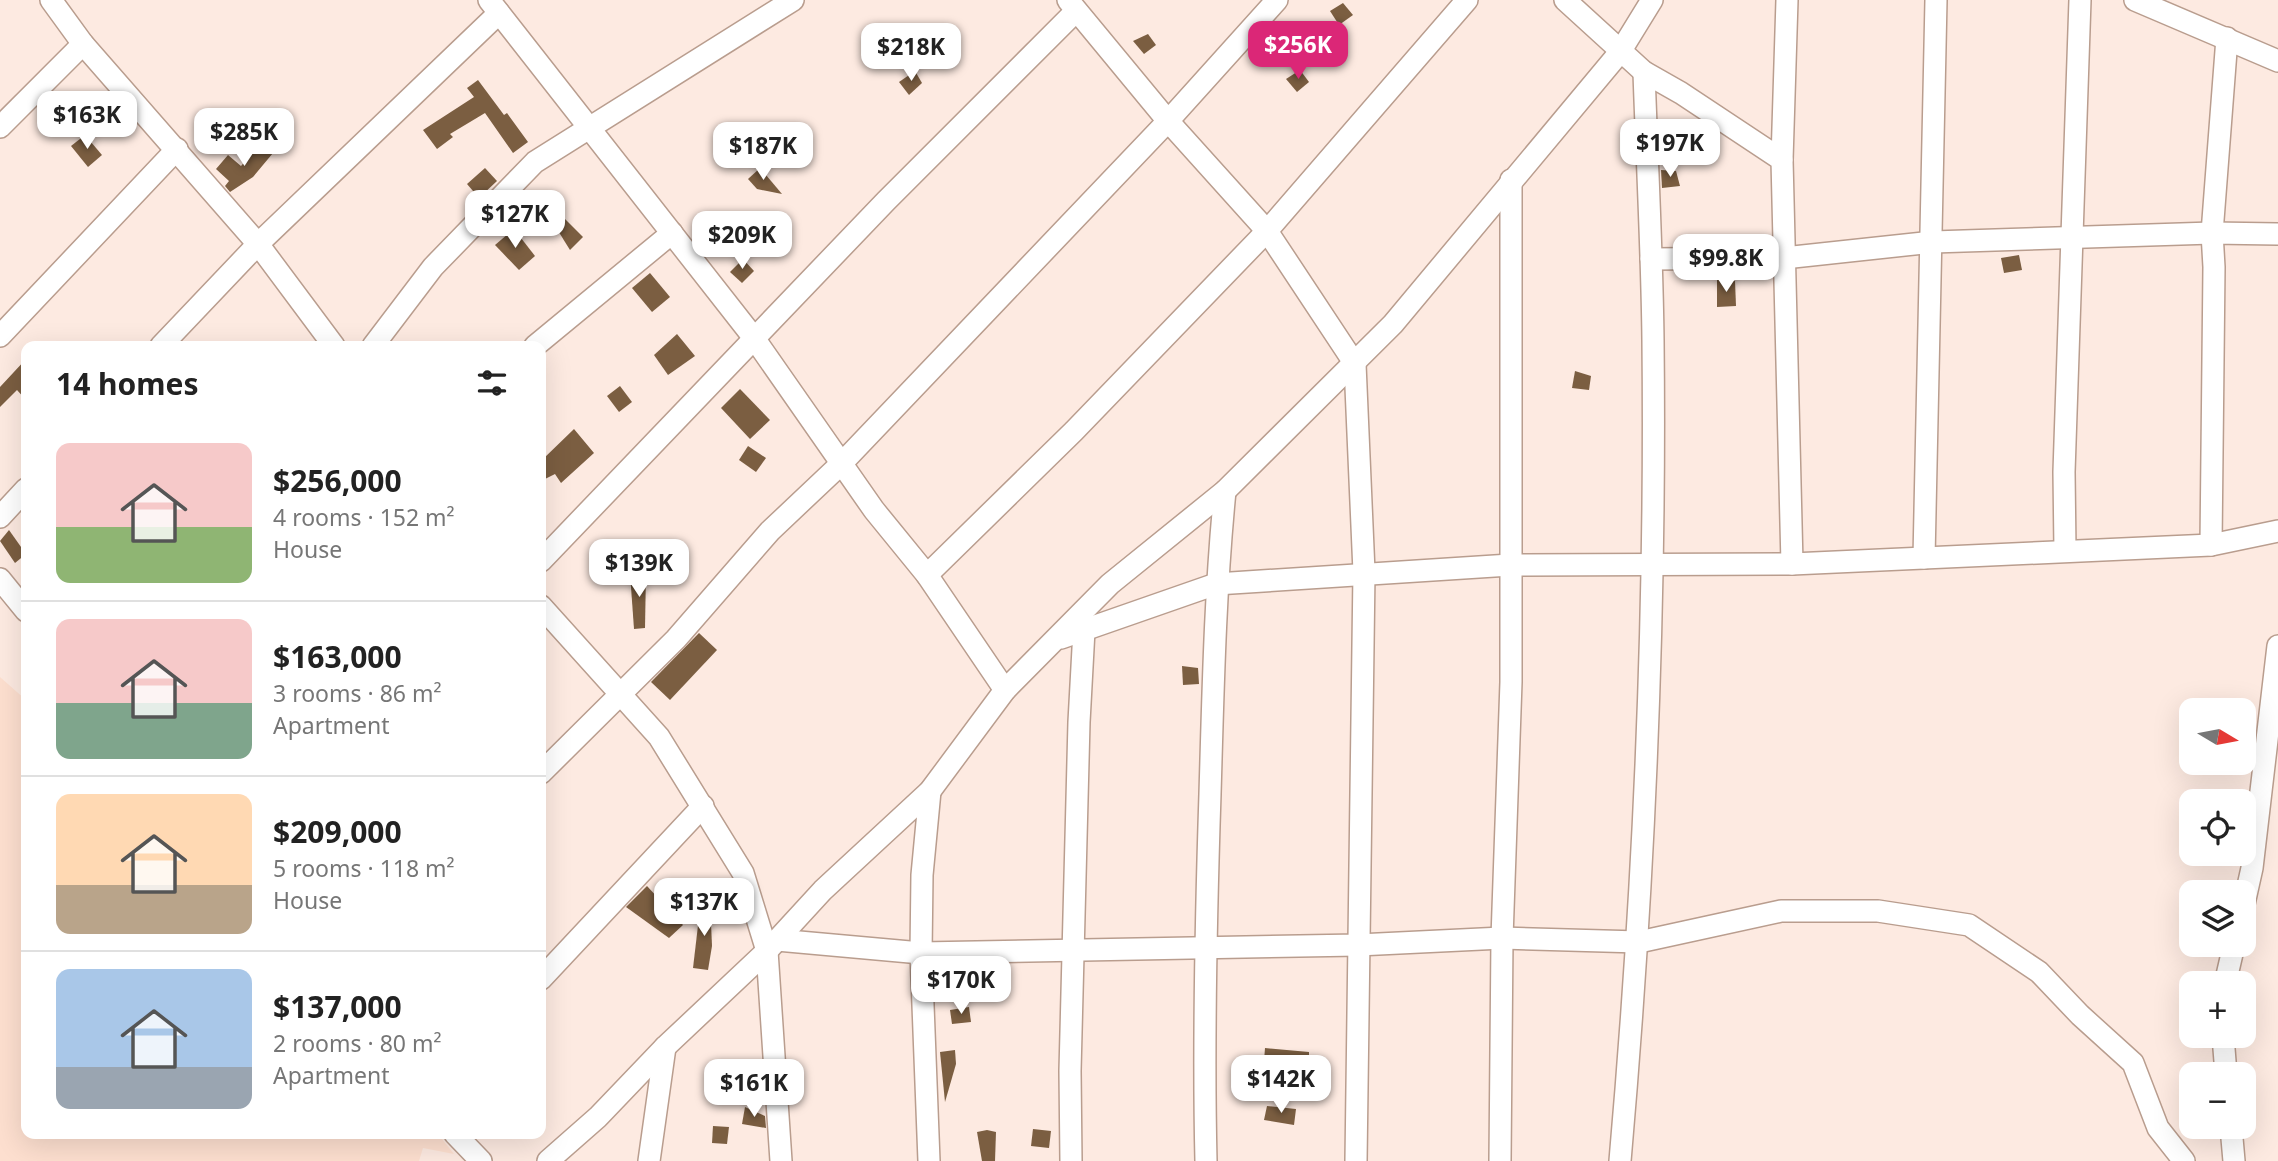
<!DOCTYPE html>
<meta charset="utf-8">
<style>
:root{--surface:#fff;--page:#f6f6f6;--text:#222;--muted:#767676;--line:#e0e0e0;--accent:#db2777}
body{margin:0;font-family:"Noto Sans",sans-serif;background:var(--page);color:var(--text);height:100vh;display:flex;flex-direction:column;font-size:26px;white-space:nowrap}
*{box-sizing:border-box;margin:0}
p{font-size:23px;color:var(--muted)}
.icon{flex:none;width:38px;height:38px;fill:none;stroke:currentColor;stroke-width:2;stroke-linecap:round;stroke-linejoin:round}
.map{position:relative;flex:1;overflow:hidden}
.drawer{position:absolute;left:21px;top:341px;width:525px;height:798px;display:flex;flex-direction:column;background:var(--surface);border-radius:14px;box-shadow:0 7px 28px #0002}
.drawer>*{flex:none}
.needle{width:46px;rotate:100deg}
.controls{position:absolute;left:2179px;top:698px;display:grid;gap:14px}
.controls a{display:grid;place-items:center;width:77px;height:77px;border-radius:14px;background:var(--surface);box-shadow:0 7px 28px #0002;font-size:35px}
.price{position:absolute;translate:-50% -60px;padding:0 16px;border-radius:14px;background:#fff;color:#222;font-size:23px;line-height:46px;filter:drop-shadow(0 2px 4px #0008)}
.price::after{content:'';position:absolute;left:50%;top:42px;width:21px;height:16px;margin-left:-10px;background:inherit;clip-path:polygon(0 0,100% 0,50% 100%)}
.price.current{background:var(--accent);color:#fff}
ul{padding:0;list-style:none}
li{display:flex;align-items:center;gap:21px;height:175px;padding:0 35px}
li+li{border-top:2px solid var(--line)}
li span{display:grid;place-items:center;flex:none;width:196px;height:140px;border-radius:14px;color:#555}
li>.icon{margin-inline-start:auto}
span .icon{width:84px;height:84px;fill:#fffc;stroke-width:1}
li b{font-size:30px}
h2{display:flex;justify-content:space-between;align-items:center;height:84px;padding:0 35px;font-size:30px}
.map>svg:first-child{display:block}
</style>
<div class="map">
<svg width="2278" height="1161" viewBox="0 0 2278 1161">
<rect width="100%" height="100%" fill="#fdeae1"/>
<path fill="#fddfcf" d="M0 677 26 700V1134H438L454 1154 423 1148 419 1161H0Z"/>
<g fill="#7b5e41">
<path d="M1343 3 1353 15 1339 25 1330 11Z"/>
<path d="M1148 34 1156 45 1144 54 1133 41Z"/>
<path d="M1300 70 1309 82 1297 92 1286 79Z"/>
<path d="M915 71 922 83 909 95 899 82Z"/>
<path d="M478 80 504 115 507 113 528 142 513 153 485 113 450 134 453 137 437 149 423 130 474 97 467 88Z"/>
<path d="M69 97 79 108 61 125 51 114Z"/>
<path d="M85 135 102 155 88 167 71 146Z"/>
<path d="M261 143 273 153 253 177 230 192 225 186 229 181 216 169 228 155 241 166Z"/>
<path d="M485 168 497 181 479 198 467 184Z"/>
<path d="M760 168 782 194 757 189 748 179Z"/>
<path d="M1661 170 1676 171 1680 186 1662 188Z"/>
<path d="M547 201 583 237 570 250 542 205Z"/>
<path d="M514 229 535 256 519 270 495 245Z"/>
<path d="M2019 255 2022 270 2004 273 2001 258Z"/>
<path d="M743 259 754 271 742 283 730 272Z"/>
<path d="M650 273 670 297 652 312 632 288Z"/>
<path d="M1717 280 1735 281 1736 306 1717 307Z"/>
<path d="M677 334 695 356 668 375 654 355Z"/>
<path d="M26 359V400L17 390 0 407V387Z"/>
<path d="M1575 371 1591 376 1589 390 1572 388Z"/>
<path d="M620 386 632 402 619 412 607 396Z"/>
<path d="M740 389 770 420 750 439 721 408Z"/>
<path d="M574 429 594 453 561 483 555 474 541 481V461Z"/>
<path d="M748 446 766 458 756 472 739 460Z"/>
<path d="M9 530 26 554 15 563 0 541Z"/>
<path d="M646 572 645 628 634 629 630 573Z"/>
<path d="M699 633 717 650 670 700 651 682Z"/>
<path d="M1182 666 1198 668 1199 684 1183 685Z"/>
<path d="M647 886 683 925 669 938 626 907Z"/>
<path d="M701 900H710L712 946 708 970 693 968Z"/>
<path d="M969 1007 971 1022 952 1024 950 1010Z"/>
<path d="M1265 1048 1309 1052V1056L1279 1062 1276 1101 1261 1100Z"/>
<path d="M955 1050 956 1064 945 1102 940 1052Z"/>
<path d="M727 1060 744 1061 743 1076 726 1075Z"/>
<path d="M1267 1106 1296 1109 1294 1125 1264 1120Z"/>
<path d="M745 1107 765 1116 766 1128 742 1124Z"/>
<path d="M713 1126 729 1127 727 1144 712 1143Z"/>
<path d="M1033 1129 1051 1131 1049 1148 1031 1146Z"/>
<path d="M987 1130 996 1132 995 1161H982L977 1132Z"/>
</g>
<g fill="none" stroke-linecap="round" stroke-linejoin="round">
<defs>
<g id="street">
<path d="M51 0 83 44 258 244 334 346"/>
<path d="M489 0 754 338 874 510 927 575 1005 690"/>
<path d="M1068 0 1168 121 1267 231 1355 364 1364 572 1356 1161"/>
<path d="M1565 0 1644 72 1681 93 1782 160 1792 564"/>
<path d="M2135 0 2278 61"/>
<path d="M0 127 83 44"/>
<path d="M1782 160 1787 0"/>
<path d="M1651 259 1784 258 1933 242 2212 233 2278 234"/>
<path d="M0 336 177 149"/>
<path d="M161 346 258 244 499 13"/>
<path d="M373 346 433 267 535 162 793 0"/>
<path d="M535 346 672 233"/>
<path d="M0 517 26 489"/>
<path d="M2211 545 2214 267 2212 233 2227 38"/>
<path d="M2065 550 2064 472 2080 0"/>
<path d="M1924 558 1936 0"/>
<path d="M541 561 886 201 1076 11"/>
<path d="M927 575 1074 431 1267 231 1467 0"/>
<path d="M0 579 26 611"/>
<path d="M541 606 659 737 743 873 767 951 781 1161"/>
<path d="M1061 638 1216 584 1510 565 1792 564 2211 545 2278 531"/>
<path d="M541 773 676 639 770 531 842 463 1168 121 1277 0"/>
<path d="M2244 904 2252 868 2278 646"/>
<path d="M777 940 921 953 1358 945 1502 938 1639 942 1781 911H1878L1969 925 2039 972 2080 1015 2133 1063 2158 1128 2184 1161"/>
<path d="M541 979 703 806"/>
<path d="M2225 984 2234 945"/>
<path d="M2223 1036 2226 1074"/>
<path d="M2231 1127 2234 1161"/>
<path d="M455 1134 481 1161"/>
<path d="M548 1161 598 1117 665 1047 767 951 823 890 930 791 1005 690 1110 584 1225 491 1393 324 1620 52 1652 0"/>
<path d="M649 1161 665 1047"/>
<path d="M929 1161 921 953 922 875 930 791"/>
<path d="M1071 1161 1070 1071 1079 722 1084 630"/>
<path d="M1206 1161C1203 1039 1206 916 1210 794 1213 692 1215 592 1225 491"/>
<path d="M1500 1161 1502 938 1511 682V180"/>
<path d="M1620 1161C1644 888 1656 614 1653 340 1652 251 1647 161 1644 72"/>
</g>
</defs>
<use href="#street" stroke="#b99d8e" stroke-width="24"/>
<use href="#street" stroke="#fff" stroke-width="21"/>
</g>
</svg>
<div class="controls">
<a><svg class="needle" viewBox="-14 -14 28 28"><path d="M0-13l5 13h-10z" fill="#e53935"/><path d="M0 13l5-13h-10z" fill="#767676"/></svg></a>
<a><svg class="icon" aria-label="locate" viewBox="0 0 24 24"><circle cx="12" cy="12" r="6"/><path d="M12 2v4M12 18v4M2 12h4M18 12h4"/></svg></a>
<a><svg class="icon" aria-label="layers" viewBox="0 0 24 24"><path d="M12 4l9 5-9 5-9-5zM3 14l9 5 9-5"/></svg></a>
<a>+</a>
<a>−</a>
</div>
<b class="price current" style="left:1298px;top:81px">$256K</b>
<b class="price" style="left:911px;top:83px">$218K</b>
<b class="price" style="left:87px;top:151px">$163K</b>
<b class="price" style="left:244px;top:168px">$285K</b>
<b class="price" style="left:1670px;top:179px">$197K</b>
<b class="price" style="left:763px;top:182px">$187K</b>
<b class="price" style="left:515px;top:250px">$127K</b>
<b class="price" style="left:742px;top:271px">$209K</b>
<b class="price" style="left:1726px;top:294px">$99.8K</b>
<b class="price" style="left:639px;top:599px">$139K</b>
<b class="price" style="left:704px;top:938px">$137K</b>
<b class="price" style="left:961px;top:1016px">$170K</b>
<b class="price" style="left:1281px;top:1115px">$142K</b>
<b class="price" style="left:754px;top:1119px">$161K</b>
<section class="drawer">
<h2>14 homes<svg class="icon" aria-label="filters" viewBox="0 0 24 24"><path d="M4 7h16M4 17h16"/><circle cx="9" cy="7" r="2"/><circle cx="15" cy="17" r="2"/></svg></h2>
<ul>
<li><span style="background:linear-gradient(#f6c9c9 60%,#8fb573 0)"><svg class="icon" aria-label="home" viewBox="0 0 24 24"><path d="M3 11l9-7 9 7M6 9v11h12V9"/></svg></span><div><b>$256,000</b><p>4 rooms · 152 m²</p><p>House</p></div></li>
<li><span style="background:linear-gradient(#f6c9c9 60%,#7fa58c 0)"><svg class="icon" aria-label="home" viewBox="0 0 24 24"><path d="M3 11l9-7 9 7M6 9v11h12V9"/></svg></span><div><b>$163,000</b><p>3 rooms · 86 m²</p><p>Apartment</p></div></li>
<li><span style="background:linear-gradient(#ffd9b3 65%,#b9a48a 0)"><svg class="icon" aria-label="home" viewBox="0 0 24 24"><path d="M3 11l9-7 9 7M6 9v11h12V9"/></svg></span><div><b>$209,000</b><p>5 rooms · 118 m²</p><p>House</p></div></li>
<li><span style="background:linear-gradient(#a9c7e8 70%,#9aa5b1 0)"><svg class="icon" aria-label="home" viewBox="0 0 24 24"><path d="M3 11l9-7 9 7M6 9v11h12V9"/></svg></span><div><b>$137,000</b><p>2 rooms · 80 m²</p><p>Apartment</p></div></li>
</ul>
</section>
</div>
